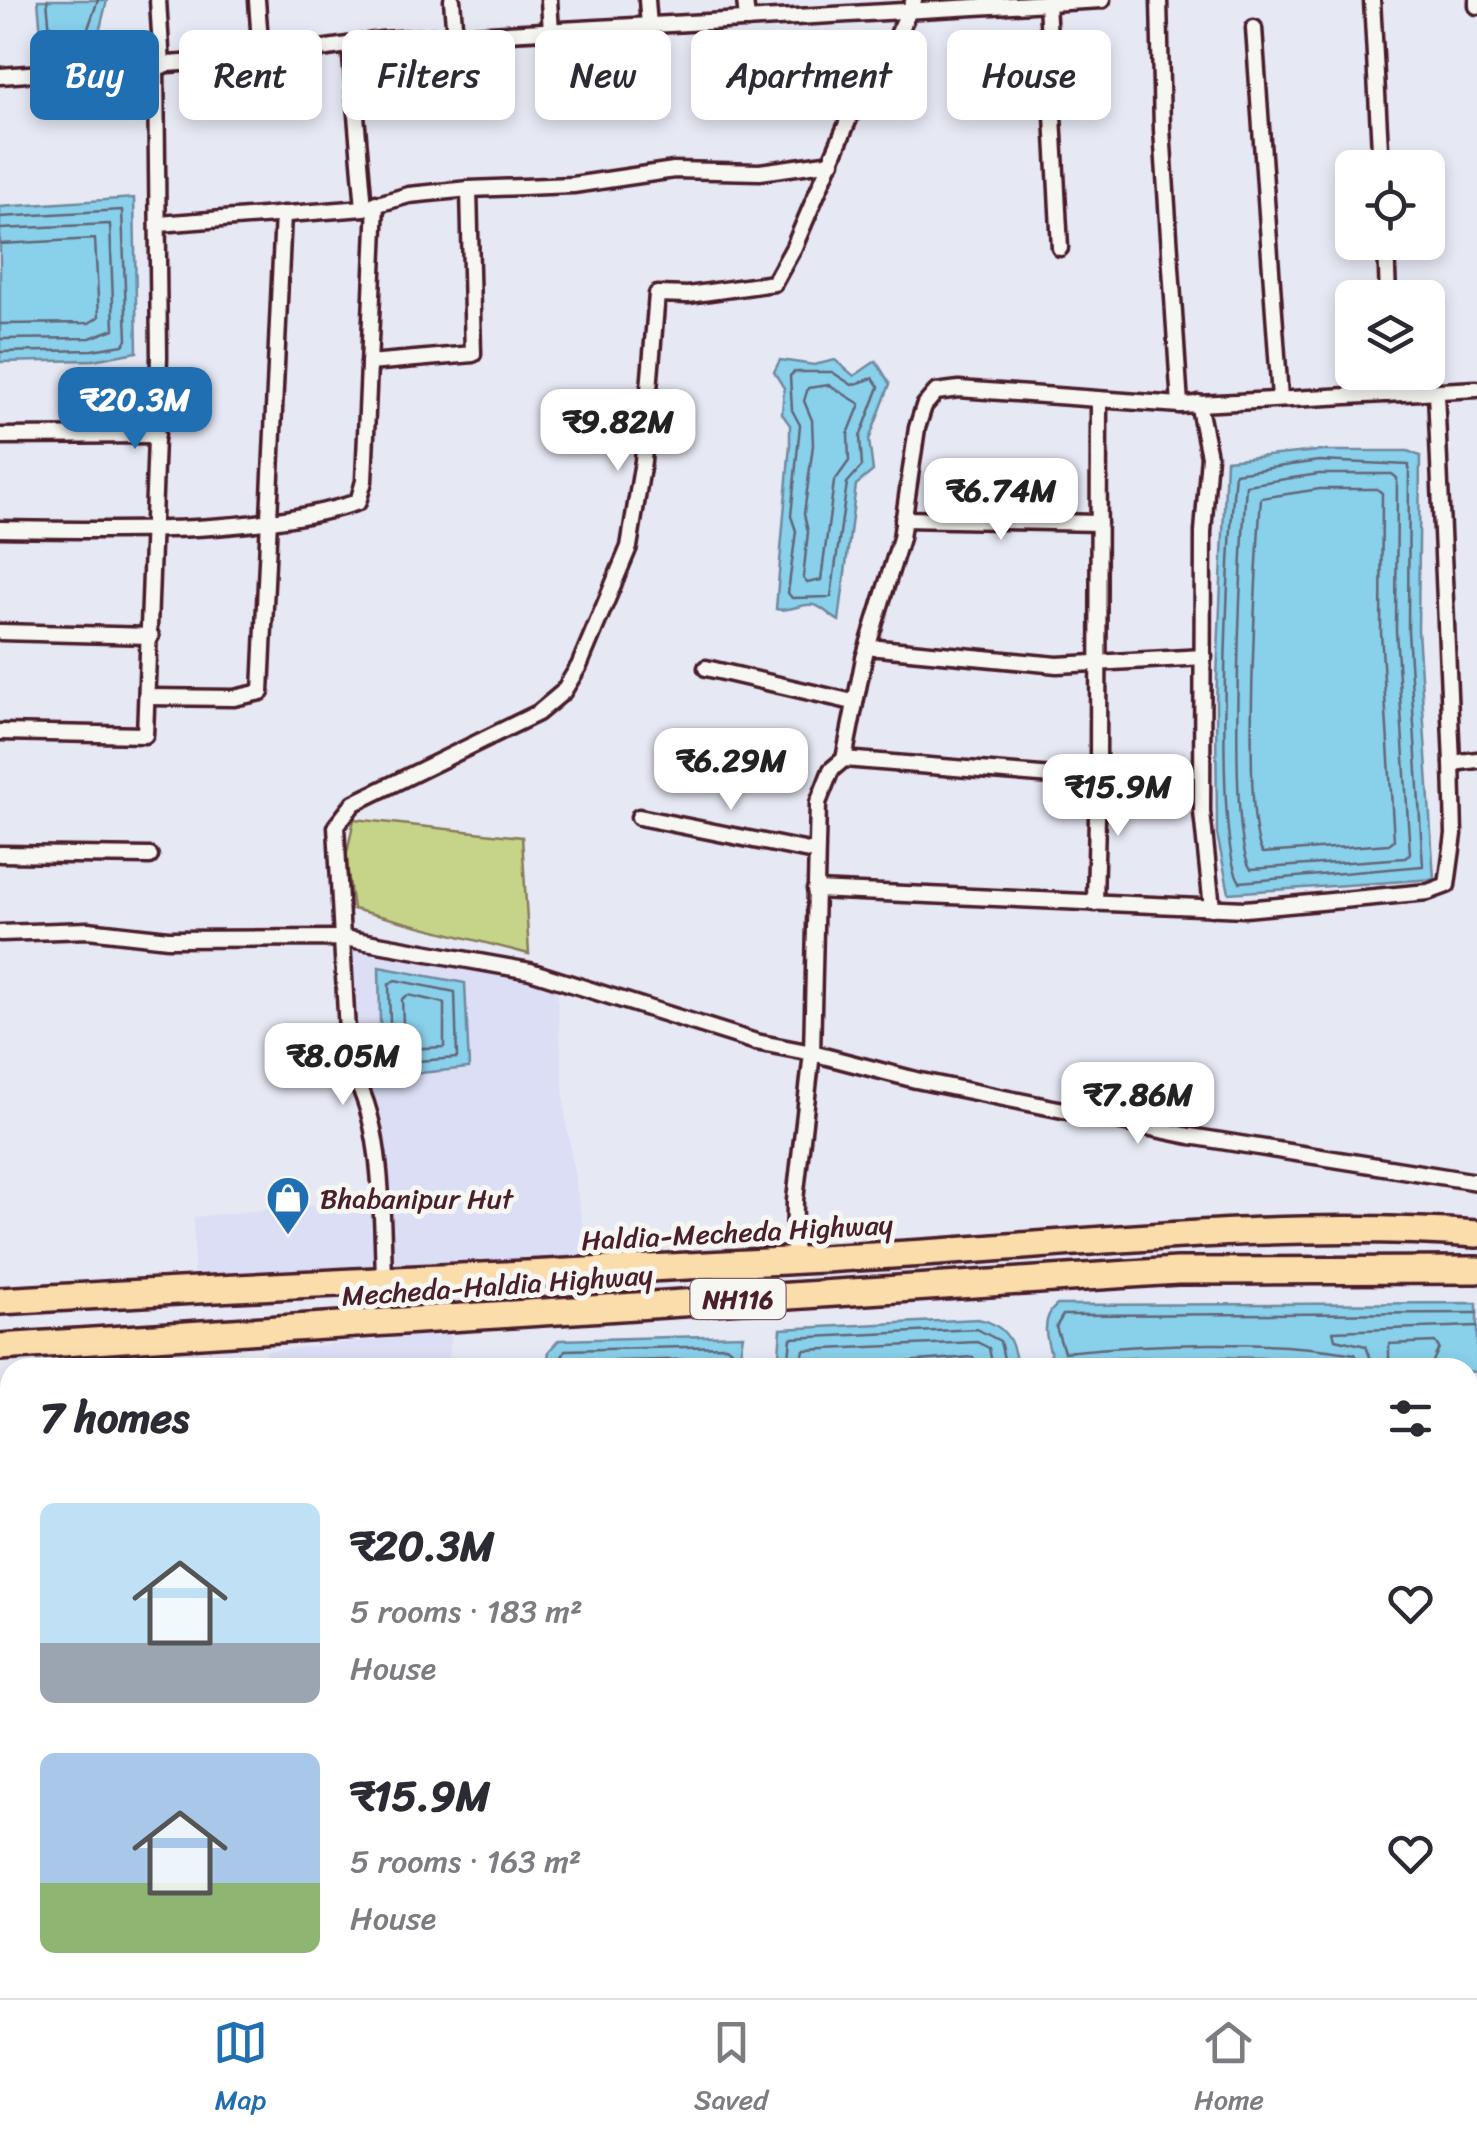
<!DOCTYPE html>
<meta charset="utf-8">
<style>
:root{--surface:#fff;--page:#f7f7f7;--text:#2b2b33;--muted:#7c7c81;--line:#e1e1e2;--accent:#1f6fb2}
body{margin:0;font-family:Sriracha,sans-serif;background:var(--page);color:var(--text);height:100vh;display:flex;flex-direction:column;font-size:38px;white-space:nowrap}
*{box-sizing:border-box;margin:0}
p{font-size:32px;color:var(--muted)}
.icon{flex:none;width:55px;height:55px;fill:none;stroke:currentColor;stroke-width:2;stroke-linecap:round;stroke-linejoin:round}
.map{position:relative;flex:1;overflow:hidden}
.details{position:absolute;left:0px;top:1358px;width:1478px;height:642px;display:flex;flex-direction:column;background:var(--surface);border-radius:30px 30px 0 0;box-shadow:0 5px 15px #0003}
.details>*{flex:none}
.guide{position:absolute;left:30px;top:30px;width:1418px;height:90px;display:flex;gap:20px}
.fabs{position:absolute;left:1335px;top:150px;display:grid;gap:20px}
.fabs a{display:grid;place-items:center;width:110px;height:110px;border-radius:15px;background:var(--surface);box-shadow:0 5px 15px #0003;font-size:50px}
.price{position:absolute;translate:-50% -85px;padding:0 22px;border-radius:20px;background:#fff;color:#222;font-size:32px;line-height:65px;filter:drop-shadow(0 2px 5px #0008)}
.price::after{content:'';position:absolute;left:50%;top:60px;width:30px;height:22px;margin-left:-15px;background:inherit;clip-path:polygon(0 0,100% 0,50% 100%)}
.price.on{background:var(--accent);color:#fff}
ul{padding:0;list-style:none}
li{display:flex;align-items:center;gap:30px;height:250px;padding:0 40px}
li span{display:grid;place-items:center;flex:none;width:280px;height:200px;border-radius:15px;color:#555}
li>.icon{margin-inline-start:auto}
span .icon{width:120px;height:120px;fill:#fffc;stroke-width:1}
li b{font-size:42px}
h2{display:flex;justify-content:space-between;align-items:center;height:120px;padding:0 40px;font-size:42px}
.tag{padding:0 35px;border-radius:15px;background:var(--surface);box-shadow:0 5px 15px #0003;font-size:35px;line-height:90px}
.tag.on{background:var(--accent);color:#fff}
.menu{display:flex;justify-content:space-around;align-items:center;height:140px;border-top:2px solid var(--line);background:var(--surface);font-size:28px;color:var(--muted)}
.menu a{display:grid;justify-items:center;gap:5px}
.menu .on{color:var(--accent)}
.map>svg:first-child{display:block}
</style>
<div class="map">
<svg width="1477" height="1998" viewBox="0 0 1477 1998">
<rect width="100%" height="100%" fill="#e6e8f4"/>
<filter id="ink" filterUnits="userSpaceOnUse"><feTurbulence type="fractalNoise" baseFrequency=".01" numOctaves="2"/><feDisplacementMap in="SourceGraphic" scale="20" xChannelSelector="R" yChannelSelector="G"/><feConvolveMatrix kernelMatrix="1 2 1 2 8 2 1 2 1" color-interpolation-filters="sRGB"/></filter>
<g filter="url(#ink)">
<g fill="#dbdef5">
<path d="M344 938 556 980 565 1114 589 1269 194 1289V1217L379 1198 372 1133 349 1070Z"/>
<path d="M452 1332 447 1367H268L266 1351Z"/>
<path d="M1477 1626V1998H1249L1252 1990H1468V1642Z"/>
</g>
<path fill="#c5d488" stroke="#887a5a" stroke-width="2.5" d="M354 819 522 837 529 954 353 909 346 858Z"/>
<g fill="#89d0eb" stroke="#70899e" stroke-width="2.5">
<path d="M38 0H107L96 45 47 47 41 35Z"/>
<path d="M134 198 137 352 93 360 0 362V207Z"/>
<path d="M780 360 814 365 835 360 854 376 876 361 890 384 869 440 873 471 856 485 839 621C832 617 824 609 817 606 803 601 790 613 776 609L790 444V425L782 414 784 388 774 372Z"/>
<path d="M1318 451H1408L1420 456 1418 630 1434 879 1229 893 1217 834 1216 703 1226 460Z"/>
<path d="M379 967 465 983 469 1068 381 1077Z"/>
<path d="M1477 1303V1372C1343 1362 1193 1348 1054 1364 1048 1345 1038 1320 1057 1305Z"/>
<path d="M978 1319C1004 1324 1015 1340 1016 1366L778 1367 781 1329Z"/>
<path d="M743 1335 738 1367H547L549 1351 559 1340Z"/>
</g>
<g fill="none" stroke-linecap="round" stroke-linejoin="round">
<g stroke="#636678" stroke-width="2.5">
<path d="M47 0 50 32 55 37 86 34 98 0"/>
<path d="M0 217 122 210 127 340 123 345 92 350 0 352"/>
<path d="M0 229 110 224 114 329 90 338 0 339"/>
<path d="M0 244 95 239 99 317 89 323 0 324"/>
<path d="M832 372 852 385 873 378 879 387 860 437 862 466 847 483 831 597 792 598 788 593 796 531 791 516 800 425 792 410 790 376 794 372Z"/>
<path d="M829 385 860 404 848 434 849 461 834 482 821 580 807 583 803 578 808 532 804 514 813 445 812 420 804 401 808 388Z"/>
<path d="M1319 461 1409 465 1408 631 1423 866 1240 882C1212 842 1229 536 1235 473Z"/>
<path d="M1319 474H1392L1397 478 1396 631 1410 854 1405 858 1251 869C1226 839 1242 540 1246 485Z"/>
<path d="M1320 489H1377L1382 493 1381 632 1394 840 1389 844 1263 853C1241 826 1257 549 1261 498Z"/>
<path d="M395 980 455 992 457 1058 391 1063 389 984Z"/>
<path d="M408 995 444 1003V1047L404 1049 402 999Z"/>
<path d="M557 1368 565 1350 726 1346 731 1350 729 1368"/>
<path d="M570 1368 575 1362 711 1359 716 1368"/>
<path d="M788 1368 791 1338 977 1329 1000 1341 1006 1368"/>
<path d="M800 1368 804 1350 977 1342 989 1348 993 1368"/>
<path d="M816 1368 973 1357 978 1368"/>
<path d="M1362 1368 1355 1354C1269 1339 1151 1343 1064 1352L1056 1327 1063 1315 1477 1313"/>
<path d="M1374 1368 1366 1346 1335 1339 1333 1331 1477 1326"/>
<path d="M1389 1368V1344L1435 1342 1439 1348 1430 1368"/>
</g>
<defs>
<g id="street">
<path d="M158 0 162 66"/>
<path d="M257 0 261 57"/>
<path d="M452 0 455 37"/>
<path d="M549 0 551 32"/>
<path d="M647 0 649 26"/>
<path d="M745 0 747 20"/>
<path d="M1159 0 1162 129 1180 405"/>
<path d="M1372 0 1381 168"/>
<path d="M1477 0V6"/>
<path d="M1047 2 1060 248"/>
<path d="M1254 28 1280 398"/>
<path d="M350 45 364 208"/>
<path d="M0 76 266 57 382 40 1102 0"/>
<path d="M159 224 364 208 409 195 469 189 573 185 674 170 760 172 832 162"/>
<path d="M1386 242 1388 298"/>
<path d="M369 363 473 354 469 189"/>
<path d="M1477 389 1180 405 959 389 936 392 924 406 917 428 901 538 864 658 844 759 831 770 818 803 812 1053 916 1080 1190 1136 1477 1182"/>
<path d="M1436 392 1452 763"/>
<path d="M1388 394V372"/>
<path d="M1198 403 1209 456 1203 532 1202 812 1212 908"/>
<path d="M0 436 157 435"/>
<path d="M903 519 1099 523"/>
<path d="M0 529C109 530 254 536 358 502L364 481 376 203"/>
<path d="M0 632 151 636"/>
<path d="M868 647 1057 665 1204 657"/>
<path d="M706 668 853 702"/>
<path d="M148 697 234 698 261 692 283 214"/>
<path d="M0 732 145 735 159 357 156 67"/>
<path d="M844 759 1065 777 1098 774 1099 401"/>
<path d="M639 817 814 852"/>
<path d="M0 854 150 856"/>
<path d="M815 890 1245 909 1428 892 1447 885 1454 834 1452 763 1477 760"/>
<path d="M1095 903 1098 774"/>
<path d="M0 933 88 930 168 939 344 938 530 971 756 1042 812 1053 795 1200 794 1260"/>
<path d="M384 1278C382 1223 384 1113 349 1070L336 826 354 803 538 713 563 692 579 666 629 547 643 461 657 294 688 295 774 283 794 247 860 93 891 50 914 0"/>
<path d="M1468 1572 1477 1558"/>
<path d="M0 1946H10"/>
<path d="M1213 1998 1215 1990"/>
</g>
<g id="highway">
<path d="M0 1301C291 1283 583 1273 874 1256 1075 1245 1276 1219 1477 1234"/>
<path d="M0 1347 1177 1271 1477 1270"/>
</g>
</defs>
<use href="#street" stroke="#4a1f2b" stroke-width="21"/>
<use href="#highway" stroke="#4a1f2b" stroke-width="32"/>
<use href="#street" stroke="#f6f6f2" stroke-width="14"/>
<use href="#highway" stroke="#faddab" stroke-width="25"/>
</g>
</g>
<defs>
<symbol id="shop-pin" viewBox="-11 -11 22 30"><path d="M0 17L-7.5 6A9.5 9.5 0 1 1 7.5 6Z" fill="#1f6fb2" stroke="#f6f6f2"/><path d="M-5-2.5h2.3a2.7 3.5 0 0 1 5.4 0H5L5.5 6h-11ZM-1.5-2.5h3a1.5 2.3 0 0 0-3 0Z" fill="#fff"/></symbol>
</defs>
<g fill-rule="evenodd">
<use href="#shop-pin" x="263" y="1173" width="50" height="68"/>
</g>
<g text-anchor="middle" stroke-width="10" stroke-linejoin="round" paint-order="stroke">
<rect fill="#f6f6f2" stroke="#7e6067" stroke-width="2.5" x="690.5" y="1279" width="95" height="40" rx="8"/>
<g font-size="25" font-weight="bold" fill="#4a1f2b">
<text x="738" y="1308">NH116</text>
</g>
<g font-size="28" fill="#4a1f2b" stroke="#f6f6f2" text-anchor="start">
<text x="320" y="1208">Bhabanipur Hut</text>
</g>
<g font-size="28" fill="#4a1f2b" stroke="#f6f6f2">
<text transform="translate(737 1232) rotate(-3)" y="10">Haldia-Mecheda Highway</text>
<text transform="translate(497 1285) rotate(-4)" y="10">Mecheda-Haldia Highway</text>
</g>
</g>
</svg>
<div class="fabs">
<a><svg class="icon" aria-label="locate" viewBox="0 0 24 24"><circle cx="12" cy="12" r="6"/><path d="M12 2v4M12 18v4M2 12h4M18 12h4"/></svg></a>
<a><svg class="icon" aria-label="layers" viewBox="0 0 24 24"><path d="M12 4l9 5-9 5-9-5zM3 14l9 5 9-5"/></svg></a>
</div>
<b class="price on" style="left:135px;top:452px">₹20.3M</b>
<b class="price" style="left:618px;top:474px">₹9.82M</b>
<b class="price" style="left:1001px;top:543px">₹6.74M</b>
<b class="price" style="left:731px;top:813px">₹6.29M</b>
<b class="price" style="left:1118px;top:839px">₹15.9M</b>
<b class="price" style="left:343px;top:1108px">₹8.05M</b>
<b class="price" style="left:1138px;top:1147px">₹7.86M</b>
<div class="guide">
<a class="tag on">Buy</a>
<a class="tag">Rent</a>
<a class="tag">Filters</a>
<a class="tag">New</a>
<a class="tag">Apartment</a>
<a class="tag">House</a>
</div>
<section class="details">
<h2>7 homes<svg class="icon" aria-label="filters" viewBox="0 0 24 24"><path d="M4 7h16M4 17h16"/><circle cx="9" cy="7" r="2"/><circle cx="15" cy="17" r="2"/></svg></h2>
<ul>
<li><span style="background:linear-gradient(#bfe0f5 70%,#9aa5b1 0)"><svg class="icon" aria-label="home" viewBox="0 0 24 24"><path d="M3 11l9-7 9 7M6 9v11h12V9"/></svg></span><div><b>₹20.3M</b><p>5 rooms · 183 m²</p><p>House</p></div><svg class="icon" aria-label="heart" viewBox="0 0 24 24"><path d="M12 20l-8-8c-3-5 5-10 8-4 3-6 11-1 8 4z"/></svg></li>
<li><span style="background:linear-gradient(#a9c7e8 65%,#8fb573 0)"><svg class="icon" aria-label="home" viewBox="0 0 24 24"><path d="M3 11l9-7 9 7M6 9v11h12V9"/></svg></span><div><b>₹15.9M</b><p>5 rooms · 163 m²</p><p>House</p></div><svg class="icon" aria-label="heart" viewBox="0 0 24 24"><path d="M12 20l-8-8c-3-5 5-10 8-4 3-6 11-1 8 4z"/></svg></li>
</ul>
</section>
</div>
<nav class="menu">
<a class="on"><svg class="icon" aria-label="map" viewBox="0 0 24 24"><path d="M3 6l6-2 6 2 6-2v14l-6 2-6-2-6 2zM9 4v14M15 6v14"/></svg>Map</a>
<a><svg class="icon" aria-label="saved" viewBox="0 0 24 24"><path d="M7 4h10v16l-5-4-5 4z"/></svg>Saved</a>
<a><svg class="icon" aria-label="home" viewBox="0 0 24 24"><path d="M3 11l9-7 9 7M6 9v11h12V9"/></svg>Home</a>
</nav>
